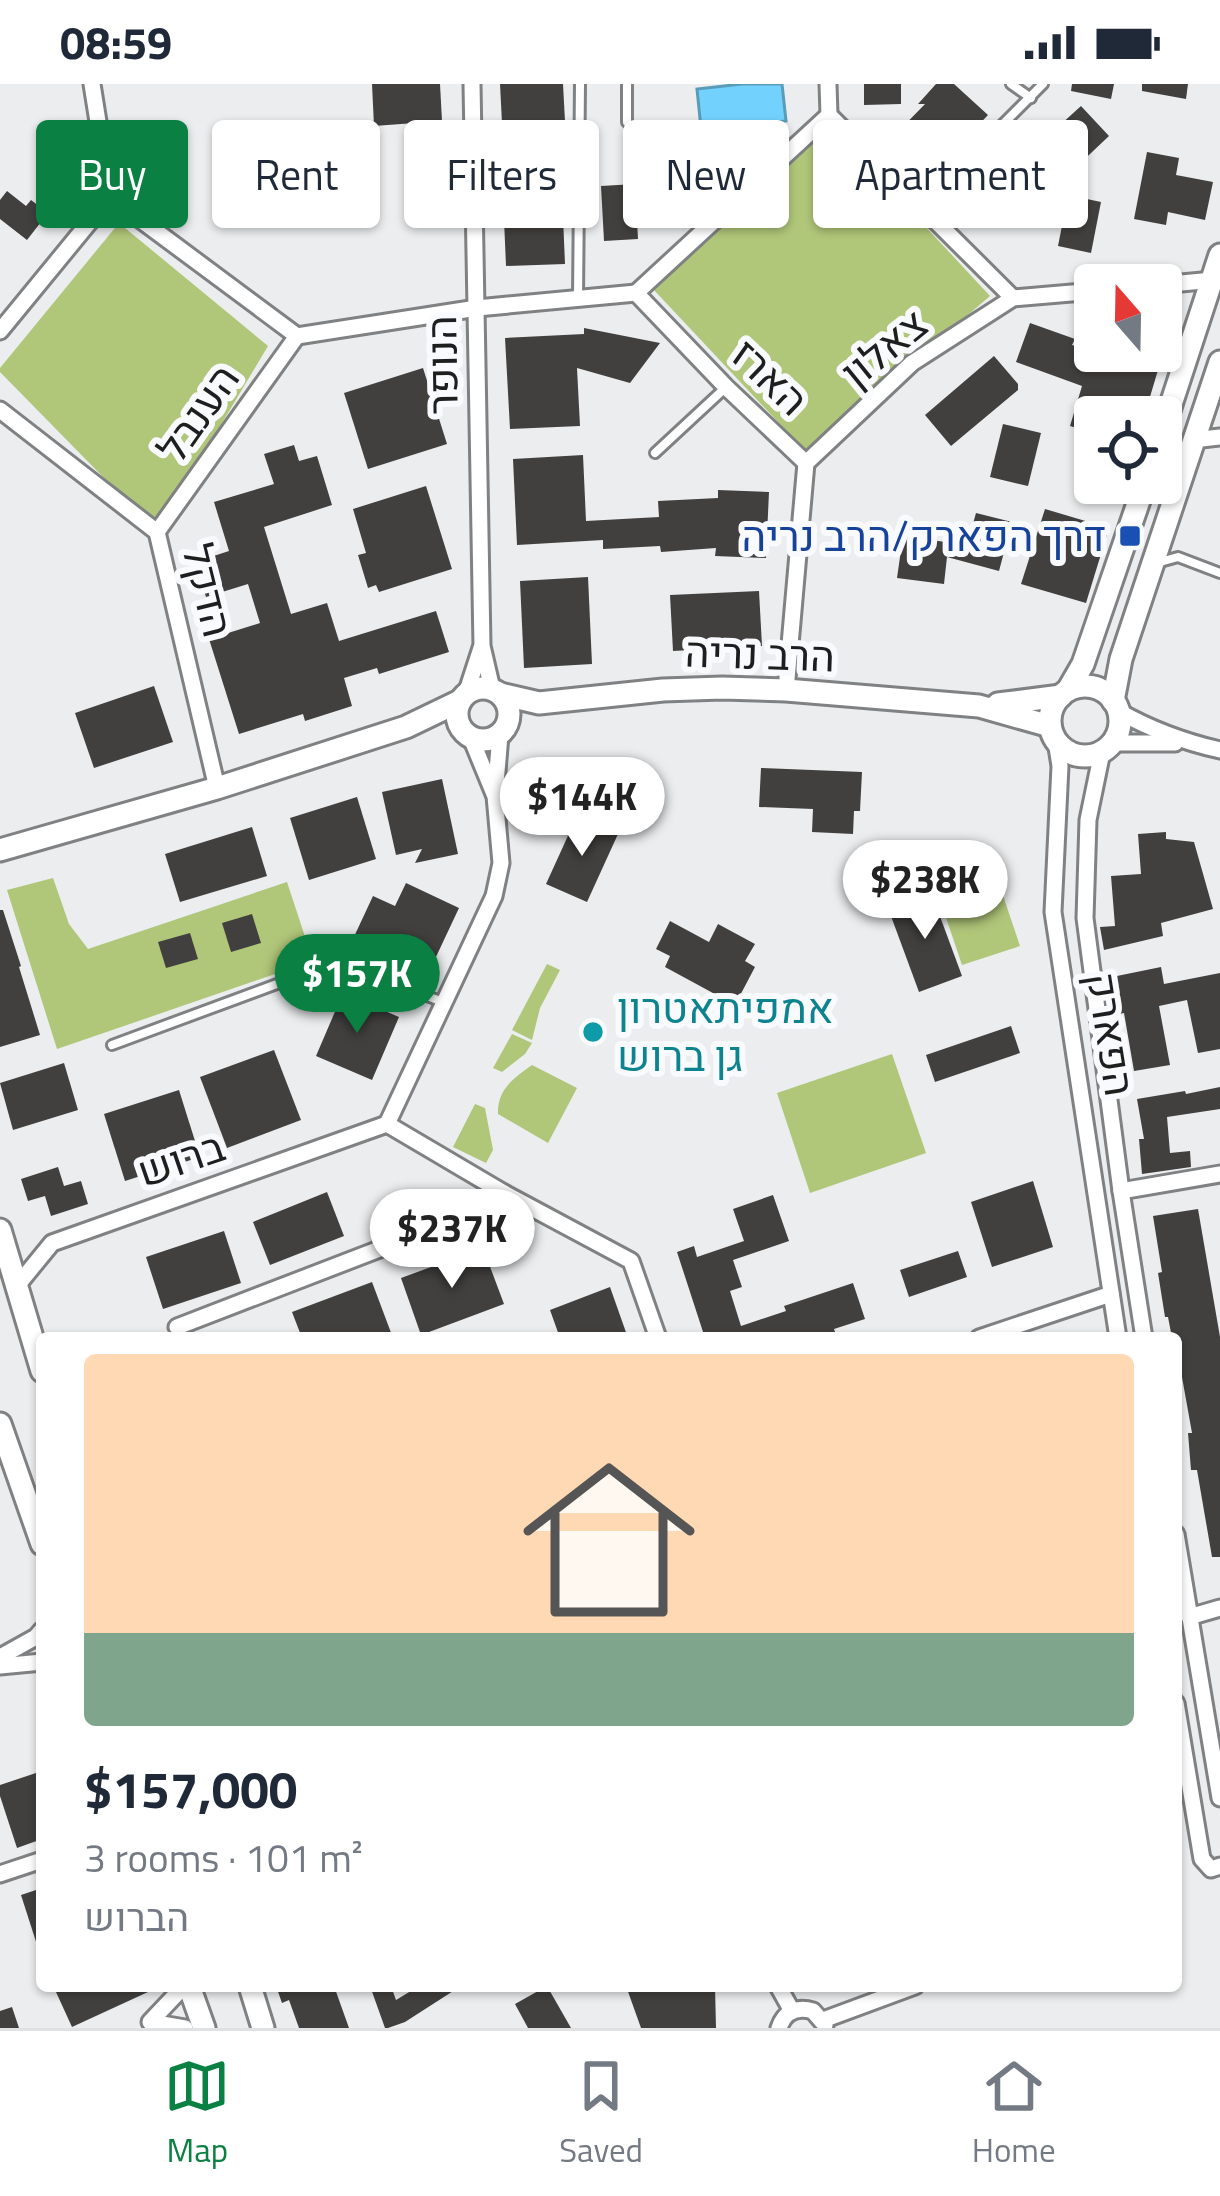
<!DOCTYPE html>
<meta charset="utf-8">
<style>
:root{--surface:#fff;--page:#f6f6f7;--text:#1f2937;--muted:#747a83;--line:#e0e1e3;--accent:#0b8043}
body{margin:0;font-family:"Titillium Web",Heebo,sans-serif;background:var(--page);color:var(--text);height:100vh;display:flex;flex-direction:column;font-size:45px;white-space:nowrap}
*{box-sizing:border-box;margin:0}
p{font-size:39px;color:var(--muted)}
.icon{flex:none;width:66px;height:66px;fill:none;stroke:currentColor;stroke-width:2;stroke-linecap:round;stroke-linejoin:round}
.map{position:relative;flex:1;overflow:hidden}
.side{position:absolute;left:36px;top:1248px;width:1146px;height:660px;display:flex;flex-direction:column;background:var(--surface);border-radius:12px;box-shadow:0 3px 9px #0004}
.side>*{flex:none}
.guide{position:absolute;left:36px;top:36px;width:1149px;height:108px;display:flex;gap:24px}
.needle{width:78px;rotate:340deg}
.controls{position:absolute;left:1074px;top:180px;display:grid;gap:24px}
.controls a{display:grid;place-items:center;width:108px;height:108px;border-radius:12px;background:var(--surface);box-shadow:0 3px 9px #0004;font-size:60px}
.price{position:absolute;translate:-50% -102px;padding:0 27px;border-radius:42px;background:#fff;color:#222;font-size:39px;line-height:78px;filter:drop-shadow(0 3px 6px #0008)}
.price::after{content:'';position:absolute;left:50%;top:72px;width:36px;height:27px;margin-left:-18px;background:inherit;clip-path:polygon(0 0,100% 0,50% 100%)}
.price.selected{background:var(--accent);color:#fff}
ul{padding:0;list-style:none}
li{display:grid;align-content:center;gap:24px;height:636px;padding:0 48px}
li span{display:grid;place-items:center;height:372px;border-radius:12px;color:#555}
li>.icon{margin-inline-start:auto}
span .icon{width:216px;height:216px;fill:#fffc;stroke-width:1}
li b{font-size:51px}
.pill{padding:0 42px;border-radius:12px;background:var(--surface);box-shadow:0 3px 9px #0004;font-size:42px;line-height:108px}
.pill.selected{background:var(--accent);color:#fff}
.status{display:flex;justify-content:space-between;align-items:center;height:84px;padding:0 60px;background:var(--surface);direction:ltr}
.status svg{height:33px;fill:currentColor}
.tabs{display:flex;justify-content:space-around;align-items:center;height:168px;border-top:3px solid var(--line);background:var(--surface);font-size:33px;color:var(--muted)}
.tabs a{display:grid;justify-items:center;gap:6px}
.tabs .selected{color:var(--accent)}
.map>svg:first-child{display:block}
</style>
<div class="status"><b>08:59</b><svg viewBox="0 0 49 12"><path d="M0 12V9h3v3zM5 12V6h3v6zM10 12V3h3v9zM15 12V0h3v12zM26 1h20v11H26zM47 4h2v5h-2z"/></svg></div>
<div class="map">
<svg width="1220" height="1944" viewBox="0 0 1220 1944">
<rect width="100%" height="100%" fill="#ebedef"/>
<g fill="#b0c679">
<path d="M831 41 990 212 807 369 653 205Z"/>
<path d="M119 139 268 262 157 448 0 288V284Z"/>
<path d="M994 785 1020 862 962 881 936 804Z"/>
<path d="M53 794 69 840 88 865 287 798 313 877 57 965 7 806Z"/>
<path d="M547 880 560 886 540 924 532 956 512 946Z"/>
<path d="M512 950 532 959 525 970 502 988 493 984Z"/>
<path d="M892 970 926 1069 810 1109 777 1009Z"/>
<path d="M532 981 577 1004 548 1059 498 1030C497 1005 514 994 532 981Z"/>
<path d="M475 1020 485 1024 493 1066 486 1079 453 1063Z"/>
</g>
<path fill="#72d2fd" stroke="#589cba" stroke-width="3" d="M742 0H782L786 37 739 42 740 59 703 64 697 5Z"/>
<g fill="#42403f">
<path d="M372 0H440L442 37 374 42Z"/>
<path d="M500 0H563L566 56 503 59Z"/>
<path d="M864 0H901V20L864 21Z"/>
<path d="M936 0H954L988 31 967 53 959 45 919 86 889 57 925 20H918Z"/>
<path d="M1072 0H1114L1111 15 1071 7Z"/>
<path d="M1142 0H1188L1186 15 1142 7Z"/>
<path d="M1081 22 1109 52 1073 86 1074 83 1023 135 988 102 1022 67 1027 71Z"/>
<path d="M1147 68 1179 74 1176 91 1213 98 1205 136 1168 128 1166 141 1134 135Z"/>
<path d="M635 100 638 155 604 157 601 102Z"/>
<path d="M7 107 26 122 31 116 48 129 27 156 0 135V116Z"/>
<path d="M562 109 565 180 506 182 503 112Z"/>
<path d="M1068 111 1101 118 1091 169 1058 162Z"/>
<path d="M1030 239 1075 255 1072 261 1158 286 1144 333H1095V349L1070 342 1082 302 1016 278Z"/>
<path d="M584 244 660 259 630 299 577 284 580 342 510 345 505 254 584 250Z"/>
<path d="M994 272 1018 300V306L951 362 925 331Z"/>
<path d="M423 284 447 360 368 385 344 309Z"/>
<path d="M1003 340 1041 349 1028 402 990 393Z"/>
<path d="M294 361 299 377 317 372 332 421 264 443 291 530 327 519 339 557 436 527 449 568 379 590 377 584 344 594 352 622 305 637 303 630 239 650 209 555 260 539 248 500 206 513 195 478 229 467 214 418 274 400 264 370Z"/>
<path d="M583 371 586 437 659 433 658 417 718 414V406L769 408 766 474 715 472 716 464 661 468 660 462 603 465V456L517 461 513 375Z"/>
<path d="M426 402 452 485 379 508 376 501 368 504 358 471 366 469 353 425Z"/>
<path d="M1045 425 1109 444 1086 519 1021 500Z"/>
<path d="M976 429 1012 438 999 487 947 473 944 500 897 494 903 452 967 461Z"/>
<path d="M588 493 592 580 524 584 520 497Z"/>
<path d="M759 507 762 562 673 567 670 511Z"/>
<path d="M154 602 173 658 94 684 75 629Z"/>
<path d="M761 684 862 688 860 727H854L853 750 812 748 813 725 759 723Z"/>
<path d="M442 695 458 770 415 779 422 765 396 771 382 708Z"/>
<path d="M357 713 376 775 309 796 290 734Z"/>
<path d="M577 732 618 750 587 818 546 800Z"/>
<path d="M252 743 267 792 180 818 165 770Z"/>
<path d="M1166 748V755L1194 758 1213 825 1161 839 1163 852 1104 866 1100 843 1115 842 1111 792 1141 790 1138 750Z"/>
<path d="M406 799 459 824 427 892 352 857 373 812 395 822Z"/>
<path d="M931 808 962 892 919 908 888 824Z"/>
<path d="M0 826H3L21 882 19 883 40 951 0 963Z"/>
<path d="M252 830 261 859 231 868 222 839Z"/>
<path d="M670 837 709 858 718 840 755 860 745 877 755 883 735 921 665 883 670 872 656 865Z"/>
<path d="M190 849 198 875 166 884 158 858Z"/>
<path d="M1161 883 1164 900 1220 889V965L1198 969 1187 916 1159 922 1170 981 1134 987 1124 929 1119 930 1112 893Z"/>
<path d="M343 909 399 933 372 996 316 972Z"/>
<path d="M1011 942 1020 969 935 998 926 971Z"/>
<path d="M274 966 301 1036 227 1064 200 993Z"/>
<path d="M64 979 78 1026 13 1046 0 999Z"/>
<path d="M1220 1003V1025L1167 1033 1170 1069 1190 1067 1191 1083 1142 1090 1139 1055H1144L1137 1015 1185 1007 1186 1010Z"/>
<path d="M179 1006 200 1073 125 1097 104 1030Z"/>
<path d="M58 1083 64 1102 81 1097 88 1120 51 1132 45 1112 28 1117 21 1095Z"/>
<path d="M1033 1097 1053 1163 992 1183 971 1118Z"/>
<path d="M327 1108 344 1152 270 1181 253 1138Z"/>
<path d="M773 1111 789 1157 733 1176 742 1203 730 1207 741 1242 786 1227 784 1222 853 1199 865 1235 834 1245 837 1254H705L677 1168 694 1162 697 1173 744 1157 733 1125Z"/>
<path d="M1198 1125 1220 1253V1473H1212L1197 1386H1191L1188 1349H1192L1180 1282H1176V1254H1172L1168 1233H1165L1158 1189 1162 1188 1153 1132Z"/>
<path d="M224 1147 241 1199 163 1225 146 1173Z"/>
<path d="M483 1164 504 1220 421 1251 401 1194Z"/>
<path d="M958 1167 967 1193 909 1213 900 1186Z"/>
<path d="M372 1198 393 1254H302L292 1228Z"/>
<path d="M610 1203 628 1254H560L550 1226Z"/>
<path d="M42 1687V1755L17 1764 0 1712V1701Z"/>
<path d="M42 1804V1867H39L21 1811Z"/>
<path d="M68 1902H161L72 1943 56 1908Z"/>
<path d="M276 1902H334L349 1944H299L289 1916 282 1919Z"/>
<path d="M370 1902H391L396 1916 419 1902H461L405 1938 388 1944H385Z"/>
<path d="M547 1902 571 1944H528L515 1920Z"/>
<path d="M626 1902H715L716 1944H641Z"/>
<path d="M12 1923 19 1944H0V1927Z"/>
</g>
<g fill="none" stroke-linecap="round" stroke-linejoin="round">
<defs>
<g id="lane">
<path d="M1011 0 1031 14"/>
<path d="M627 38V0"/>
<path d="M921 122 1043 0"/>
<path d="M578 214 580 0"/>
<path d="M655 369 724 305"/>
<path d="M1160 478 1178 473 1220 489"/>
<path d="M112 961 320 884 344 881 443 918"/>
</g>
<g id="street">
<path d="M92 0 110 113"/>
<path d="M472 0 482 562 492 605"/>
<path d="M828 0 829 31"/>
<path d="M110 113 297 252 477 224 636 209"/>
<path d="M1160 201 1213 196"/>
<path d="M636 209 829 31 1013 214"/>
<path d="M636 209 726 303 806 379"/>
<path d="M0 247 110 113"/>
<path d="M0 326 157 448 217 704"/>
<path d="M1193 356 1220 353"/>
<path d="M806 379 912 279 1013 214 1095 207"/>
<path d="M157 448 297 252"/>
<path d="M786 606 806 379"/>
<path d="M466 610 481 564"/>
<path d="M1118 627C1150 645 1184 658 1220 666"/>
<path d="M471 654 494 710"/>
<path d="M1056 657 1060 682 1053 828 1118 1254"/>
<path d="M1112 659H1175"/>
<path d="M1102 668 1088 736 1085 834 1121 1107 1144 1254"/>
<path d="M387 1040 494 812 501 779 495 712 500 651"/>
<path d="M387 1040 504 1109 631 1177 658 1254"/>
<path d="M1121 1107 1220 1090"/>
<path d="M16 1203 52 1159 387 1040"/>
<path d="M177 1243 473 1129 504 1109"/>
<path d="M979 1254 1111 1210"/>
<path d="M1176 1450 1220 1714"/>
<path d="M1189 1533 1220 1524"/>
<path d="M0 1573 36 1553 42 1546"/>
<path d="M0 1582 42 1578"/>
<path d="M1176 1619 1202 1775 1211 1785 1220 1782"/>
<path d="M0 1790 42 1776"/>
<path d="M184 1902 150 1938 185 1944"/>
<path d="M778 1902 792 1927"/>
<path d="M823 1936 915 1902"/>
<path d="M779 1944C784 1928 797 1922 813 1927L825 1941"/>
</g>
<g id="secondary">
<path d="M1161 351 1220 171"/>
<circle cx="1085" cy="637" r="35"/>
<circle cx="483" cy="630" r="26"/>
<path d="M1068 606 1083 580 1145 399"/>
<path d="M500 610 539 619 663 606 722 604 786 606 979 622 1050 642"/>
<path d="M1113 617 1121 575 1220 278"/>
<path d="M998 620 1061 612"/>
<path d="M0 766 217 704 406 643 460 617"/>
<path d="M0 1146 42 1287"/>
<path d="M0 1340 42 1460"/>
<path d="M189 1902 204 1944"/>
<path d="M250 1902 263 1944"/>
</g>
</defs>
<use href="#lane" stroke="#7f8183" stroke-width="14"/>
<use href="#street" stroke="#7f8183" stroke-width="21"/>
<use href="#secondary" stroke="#7f8183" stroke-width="27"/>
<use href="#lane" stroke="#fff" stroke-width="8"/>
<use href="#street" stroke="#fff" stroke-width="15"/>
<use href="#secondary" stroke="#fff" stroke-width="21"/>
</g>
<rect fill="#1a4fb4" stroke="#f8fafd" stroke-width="4.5" x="1118" y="440" width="24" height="24" rx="6"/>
<circle fill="#0f9aa8" stroke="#f8fafd" stroke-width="4.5" cx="593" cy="948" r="12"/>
<g text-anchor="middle" stroke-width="12" stroke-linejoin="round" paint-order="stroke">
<g font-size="42" fill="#1d1e1e" stroke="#f8fafd">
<text transform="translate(884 264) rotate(-39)" y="15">צאלון</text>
<text transform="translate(442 281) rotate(-91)" y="15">הנופר</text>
<text transform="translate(770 293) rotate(44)" y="15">הארז</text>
<text transform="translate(198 329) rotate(-55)" y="15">הענבל</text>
<text transform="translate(208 506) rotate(76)" y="15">הדקל</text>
<text transform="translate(760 570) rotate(2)" y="15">הרב נריה</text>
<text transform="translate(1111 950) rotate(81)" y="15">הפארק</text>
<text transform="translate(181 1075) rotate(-19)" y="15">ברוש</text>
</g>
<g font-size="42" fill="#164399" stroke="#f8fafd" text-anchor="end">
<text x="1106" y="467">דרך הפארק/הרב נריה</text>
</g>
<g font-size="42" fill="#0d838f" stroke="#f8fafd" text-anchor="start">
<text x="617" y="939">אמפיתאטרון<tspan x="617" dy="48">גן ברוש</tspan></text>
</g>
</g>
</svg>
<div class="controls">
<a><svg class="needle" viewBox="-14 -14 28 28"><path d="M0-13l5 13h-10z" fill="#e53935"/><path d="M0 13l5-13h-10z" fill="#747a83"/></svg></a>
<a><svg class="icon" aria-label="locate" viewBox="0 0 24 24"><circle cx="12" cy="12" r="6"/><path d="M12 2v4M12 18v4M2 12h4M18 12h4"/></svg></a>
</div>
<b class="price" style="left:582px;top:775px">$144K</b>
<b class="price" style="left:925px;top:858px">$238K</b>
<b class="price selected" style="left:357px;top:952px">$157K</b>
<b class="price" style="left:452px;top:1207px">$237K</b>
<div class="guide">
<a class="pill selected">Buy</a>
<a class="pill">Rent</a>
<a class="pill">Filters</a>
<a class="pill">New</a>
<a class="pill">Apartment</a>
</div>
<section class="side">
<ul>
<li><span style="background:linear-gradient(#ffd9b3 75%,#7fa58c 0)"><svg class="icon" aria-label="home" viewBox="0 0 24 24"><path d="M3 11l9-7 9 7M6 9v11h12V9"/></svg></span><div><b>$157,000</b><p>3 rooms · 101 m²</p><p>הברוש</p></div></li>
</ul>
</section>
</div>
<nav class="tabs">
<a class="selected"><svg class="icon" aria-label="map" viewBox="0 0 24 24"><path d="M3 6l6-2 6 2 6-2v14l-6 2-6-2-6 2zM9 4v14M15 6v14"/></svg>Map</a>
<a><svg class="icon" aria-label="saved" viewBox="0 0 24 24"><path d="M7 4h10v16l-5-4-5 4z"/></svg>Saved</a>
<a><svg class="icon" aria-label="home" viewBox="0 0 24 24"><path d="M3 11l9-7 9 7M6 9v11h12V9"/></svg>Home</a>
</nav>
